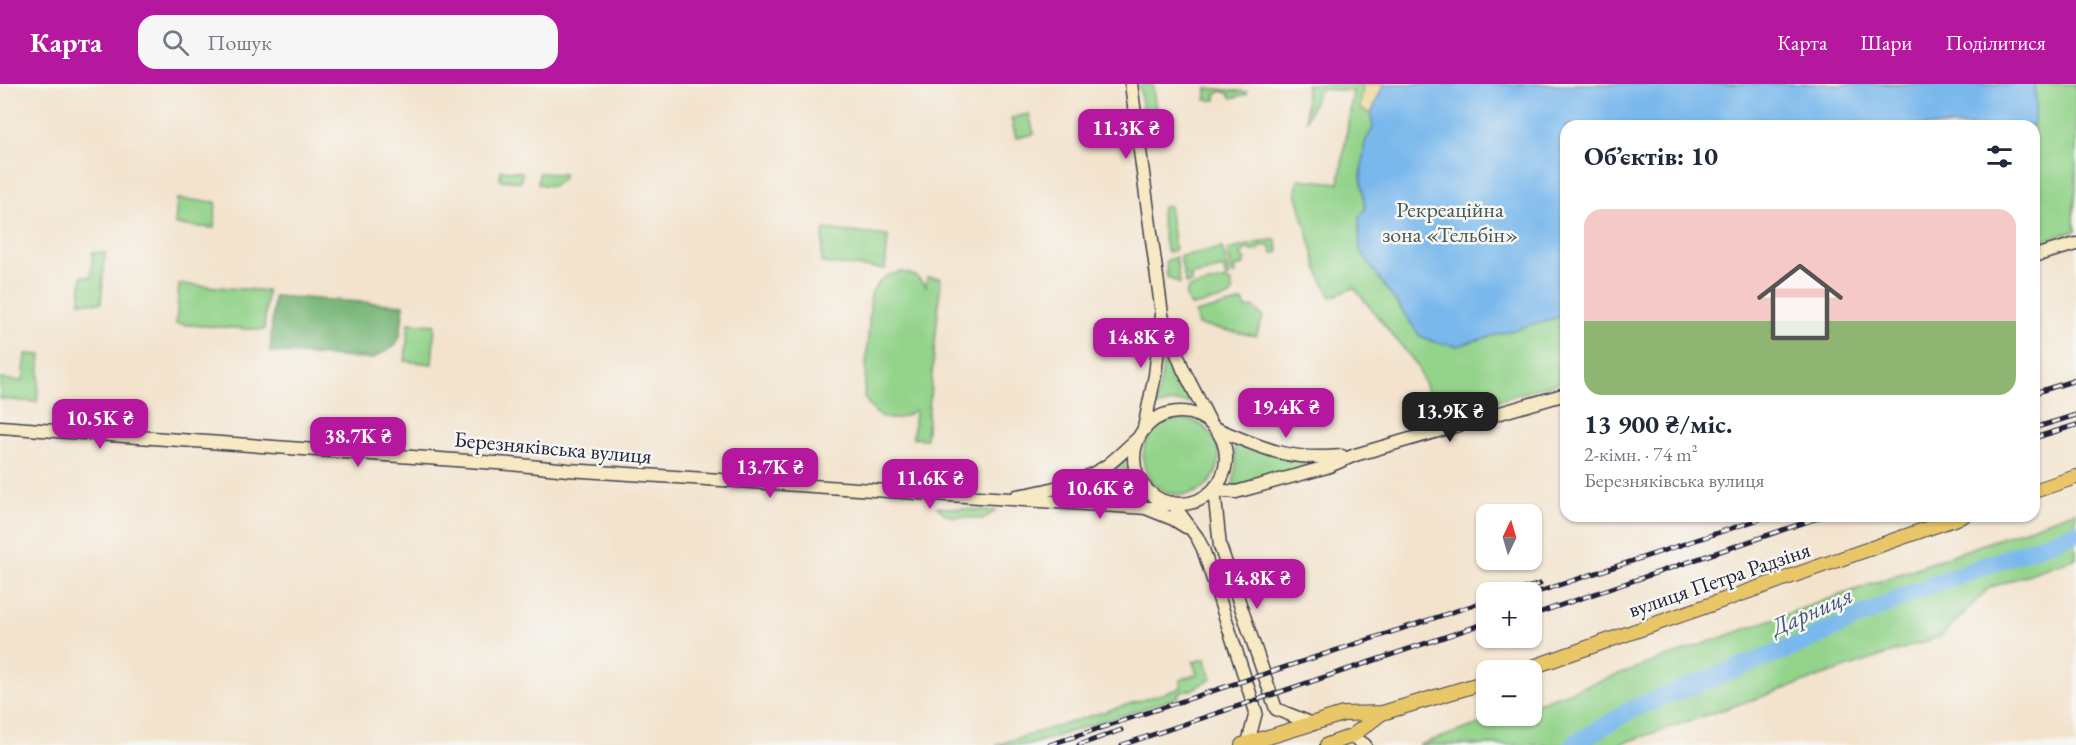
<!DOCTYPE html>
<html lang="uk">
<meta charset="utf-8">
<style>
:root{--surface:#fff;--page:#f6f6f7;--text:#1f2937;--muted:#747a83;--accent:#b5179e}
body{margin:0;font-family:"EB Garamond",serif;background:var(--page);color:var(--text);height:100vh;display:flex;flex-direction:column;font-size:22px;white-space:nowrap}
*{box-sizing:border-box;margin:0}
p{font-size:20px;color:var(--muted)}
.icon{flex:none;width:33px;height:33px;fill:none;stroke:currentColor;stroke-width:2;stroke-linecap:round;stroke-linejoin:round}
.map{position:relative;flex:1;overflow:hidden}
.sheet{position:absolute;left:1560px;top:36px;width:480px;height:402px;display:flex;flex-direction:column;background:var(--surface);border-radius:18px;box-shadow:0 2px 4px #0004}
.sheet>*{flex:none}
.needle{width:39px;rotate:5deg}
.buttons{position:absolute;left:1476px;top:420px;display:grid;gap:12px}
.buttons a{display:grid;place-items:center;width:66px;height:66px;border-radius:12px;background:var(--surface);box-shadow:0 2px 4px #0004;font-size:30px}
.price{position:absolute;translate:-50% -51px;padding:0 14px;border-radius:12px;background:var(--accent);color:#fff;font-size:20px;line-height:39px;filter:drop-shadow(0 2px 3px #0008)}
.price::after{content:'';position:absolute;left:50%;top:36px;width:18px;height:14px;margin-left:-9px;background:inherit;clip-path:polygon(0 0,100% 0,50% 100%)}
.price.current{background:#222;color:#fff}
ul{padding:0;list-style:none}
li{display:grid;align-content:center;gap:12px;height:318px;padding:0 24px}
li span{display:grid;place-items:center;height:186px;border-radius:18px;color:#555}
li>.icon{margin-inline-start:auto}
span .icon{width:108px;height:108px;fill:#fffc;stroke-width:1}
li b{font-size:26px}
h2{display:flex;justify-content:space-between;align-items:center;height:72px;padding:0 24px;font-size:26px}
header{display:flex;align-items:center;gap:36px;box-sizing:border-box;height:84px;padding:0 30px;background:var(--accent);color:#fff}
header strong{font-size:28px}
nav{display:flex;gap:33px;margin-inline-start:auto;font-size:21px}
.search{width:420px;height:54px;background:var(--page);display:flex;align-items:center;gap:15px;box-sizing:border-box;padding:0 21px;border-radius:18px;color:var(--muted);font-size:22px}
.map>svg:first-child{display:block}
</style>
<header>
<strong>Карта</strong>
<div class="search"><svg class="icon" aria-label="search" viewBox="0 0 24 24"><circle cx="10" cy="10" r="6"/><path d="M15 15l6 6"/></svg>Пошук</div>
<nav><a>Карта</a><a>Шари</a><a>Поділитися</a></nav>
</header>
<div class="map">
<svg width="2076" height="661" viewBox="0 0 2076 661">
<rect width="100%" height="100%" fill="#f6f6f2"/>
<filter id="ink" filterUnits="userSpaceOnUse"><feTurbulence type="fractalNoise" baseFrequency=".0167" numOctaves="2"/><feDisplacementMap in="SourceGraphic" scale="12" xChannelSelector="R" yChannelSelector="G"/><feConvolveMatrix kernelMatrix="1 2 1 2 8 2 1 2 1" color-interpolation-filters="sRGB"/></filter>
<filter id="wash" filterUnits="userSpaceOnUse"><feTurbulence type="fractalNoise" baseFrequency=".008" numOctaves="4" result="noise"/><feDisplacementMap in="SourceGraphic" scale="24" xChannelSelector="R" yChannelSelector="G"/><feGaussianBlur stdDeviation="1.35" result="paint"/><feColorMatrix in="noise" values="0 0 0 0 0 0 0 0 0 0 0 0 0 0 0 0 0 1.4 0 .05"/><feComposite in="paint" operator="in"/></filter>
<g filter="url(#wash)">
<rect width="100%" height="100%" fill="#f3e3cd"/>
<g fill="#93d38a" stroke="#5a7a62" stroke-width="1.5">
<path d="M1139 0H1153L1156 28 1149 30 1151 42 1158 41 1159 48H1153L1145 40Z"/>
<path d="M1306 0H2076V104L2073 135 2076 147 2034 159V42H1566V296L1463 327 1458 314 1433 322 1417 281 1354 204 1331 213 1319 190 1296 108 1298 95 1339 99 1353 7 1319 5 1306 37Z"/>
<path d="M1207 4 1247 8V10L1232 14 1229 10 1222 7 1216 10V16H1205Z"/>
<path d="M1029 30 1034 50 1016 54 1011 34Z"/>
<path d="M501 86 522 88 521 98 500 96Z"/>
<path d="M539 89 563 90V94L553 102 538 100Z"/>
<path d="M177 115 216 118 214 144 175 141Z"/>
<path d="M1169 121 1175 166 1169 168 1166 166 1161 133 1162 124Z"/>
<path d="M824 145 888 152 885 185 821 179Z"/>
<path d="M1275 155 1279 168 1272 170 1271 163 1262 161 1260 165 1255 167 1245 165 1241 172 1246 176 1243 178 1244 181 1235 183 1236 190H1233L1227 166Z"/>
<path d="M1222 164 1230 192 1226 193 1223 184 1190 192 1192 199 1186 200 1180 172Z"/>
<path d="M93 168 105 169 101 219 80 218 82 192 91 193Z"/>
<path d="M1176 173 1180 200 1167 193 1166 177Z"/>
<path d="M903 188 916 192 926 202 927 193 941 194 926 355 913 354 915 326C893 342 876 336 864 313L871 210C878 196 887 189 903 188Z"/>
<path d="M1226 195 1231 199 1233 208 1229 213 1193 222 1188 219 1186 211 1188 204Z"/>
<path d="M179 200 267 207 264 246 176 240Z"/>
<path d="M1243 217 1246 224 1254 223 1263 233 1256 252 1198 241 1195 229Z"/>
<path d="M409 239 435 241 432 280 405 277Z"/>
<path d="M1167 269 1170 273 1193 319 1174 318 1156 323 1165 271Z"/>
<path d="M26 270 41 271 37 318 0 315V295L23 297Z"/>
<circle cx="1181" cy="373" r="38"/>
<path d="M1234 358 1321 378 1322 381 1236 403 1233 401 1236 380Z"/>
<path d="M1124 373C1125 393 1131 407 1148 418L1049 413 1048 411C1059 407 1070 406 1081 402 1098 397 1111 385 1124 373Z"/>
<path d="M937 423 995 427 983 435 948 432Z"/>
<path d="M2076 427V474L1989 504 1941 552 1618 661H1419L1502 632H1532V621Z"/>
<path d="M1205 575 1211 595 1191 606 1178 609 1179 613 1029 661H996L1181 604 1180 596 1197 590 1193 578Z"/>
</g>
<path fill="#76b576" stroke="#4c6c58" stroke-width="1.5" d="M274 212 404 221 400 252 395 262 372 275 270 268Z"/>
<path fill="#eeda9e" stroke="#887e6c" stroke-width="1.5" d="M1363 0H1384L1371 30 1360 25Z"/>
<path fill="#79b8ec" stroke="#4e6d94" stroke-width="1.5" d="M1384 0H2035L2036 22 2033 42H1566V231L1457 262 1434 258 1420 252 1360 167 1359 134 1365 125 1361 92 1365 58 1373 44 1371 30Z"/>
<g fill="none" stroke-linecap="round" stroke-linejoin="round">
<path stroke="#79b8ec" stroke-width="18" d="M1573 661 1634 624 1793 563 1921 505 2076 449"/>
</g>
</g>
<g filter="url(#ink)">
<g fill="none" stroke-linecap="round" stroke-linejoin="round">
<defs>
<g id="secondary">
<path d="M1131 0 1162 230 1155 291 1144 344"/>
<path d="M2034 172 2076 160"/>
<path d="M1163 234 1183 285 1209 336"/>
<circle cx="1180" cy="374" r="46"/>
<path d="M0 343 510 380 568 386 1147 424H1155L1172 419"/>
<path d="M1217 345C1265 365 1288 377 1342 372"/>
<path d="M1214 406 1236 408 1327 383 1355 371 1566 310"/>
<path d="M1214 406 1220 462 1276 625 1313 640"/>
<path d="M1017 412C1048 407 1083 399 1109 380 1119 372 1128 363 1137 355"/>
<path d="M1172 419 1197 453 1203 465 1256 628 1248 659"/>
<path d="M1148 425 1173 435 1186 443"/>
<path d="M1352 652 1365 661"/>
</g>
<g id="primary">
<path d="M2034 407 2076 393"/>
<path d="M1524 586 1963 432"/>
<path d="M1242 661 1343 630 1382 629 1486 598"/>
<path d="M1327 661 1352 652 1382 629"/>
</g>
</defs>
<use href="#secondary" stroke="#413f51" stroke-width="15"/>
<use href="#primary" stroke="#413f51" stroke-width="16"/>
<use href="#secondary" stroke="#f6e9c3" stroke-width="12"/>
<use href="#primary" stroke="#e9c769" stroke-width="14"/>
<defs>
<g id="rail">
<path d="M2034 309 2076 296"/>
<path d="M2034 344 2076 331"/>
<path d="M2034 354 2076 341"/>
<path d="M1513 508 1540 500"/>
<path d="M1532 510 1769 432"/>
<path d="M1532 531 1824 432"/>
<path d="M1049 661 1486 517"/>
<path d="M1079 661 1121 646"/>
<path d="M1122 661 1486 539"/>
</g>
</defs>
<use href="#rail" stroke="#22223b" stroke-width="5"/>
<use href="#rail" stroke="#f6f6f2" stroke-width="3" stroke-dasharray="9" stroke-linecap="butt"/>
</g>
</g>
<g text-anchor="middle" stroke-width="5" stroke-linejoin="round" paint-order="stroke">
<g font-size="22" fill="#445753" stroke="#f6f6f2">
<text x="1450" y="133">Рекреаційна<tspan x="1450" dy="25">зона «Тельбін»</tspan></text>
</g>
<g font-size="22" fill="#22223b" stroke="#f6f6f2">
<text transform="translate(553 363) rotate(5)" y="8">Березняківська вулиця</text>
<text transform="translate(1719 495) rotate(-19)" y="8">вулиця Петра Радзіня</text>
</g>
<g font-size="24" font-style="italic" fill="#405679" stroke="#f6f6f2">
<text transform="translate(1812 527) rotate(-24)" y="8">Дарниця</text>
</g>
</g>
</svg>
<div class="buttons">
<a><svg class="needle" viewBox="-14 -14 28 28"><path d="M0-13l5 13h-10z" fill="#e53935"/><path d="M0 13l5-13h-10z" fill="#747a83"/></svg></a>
<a>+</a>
<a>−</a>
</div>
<b class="price" style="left:1126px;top:76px">11.3K ₴</b>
<b class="price" style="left:1141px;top:285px">14.8K ₴</b>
<b class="price" style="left:1286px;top:355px">19.4K ₴</b>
<b class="price current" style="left:1450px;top:359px">13.9K ₴</b>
<b class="price" style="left:100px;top:366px">10.5K ₴</b>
<b class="price" style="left:358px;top:384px">38.7K ₴</b>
<b class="price" style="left:770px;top:415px">13.7K ₴</b>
<b class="price" style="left:930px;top:426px">11.6K ₴</b>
<b class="price" style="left:1100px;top:436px">10.6K ₴</b>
<b class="price" style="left:1257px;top:526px">14.8K ₴</b>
<section class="sheet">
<h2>Об’єктів: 10<svg class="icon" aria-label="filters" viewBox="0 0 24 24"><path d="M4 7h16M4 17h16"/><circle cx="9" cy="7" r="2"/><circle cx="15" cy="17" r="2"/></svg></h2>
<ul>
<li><span style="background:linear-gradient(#f6c9c9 60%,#8fb573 0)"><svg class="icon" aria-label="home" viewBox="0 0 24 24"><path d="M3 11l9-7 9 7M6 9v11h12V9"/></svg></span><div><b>13 900 ₴/міс.</b><p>2-кімн. · 74 m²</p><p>Березняківська вулиця</p></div></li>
</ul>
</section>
</div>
